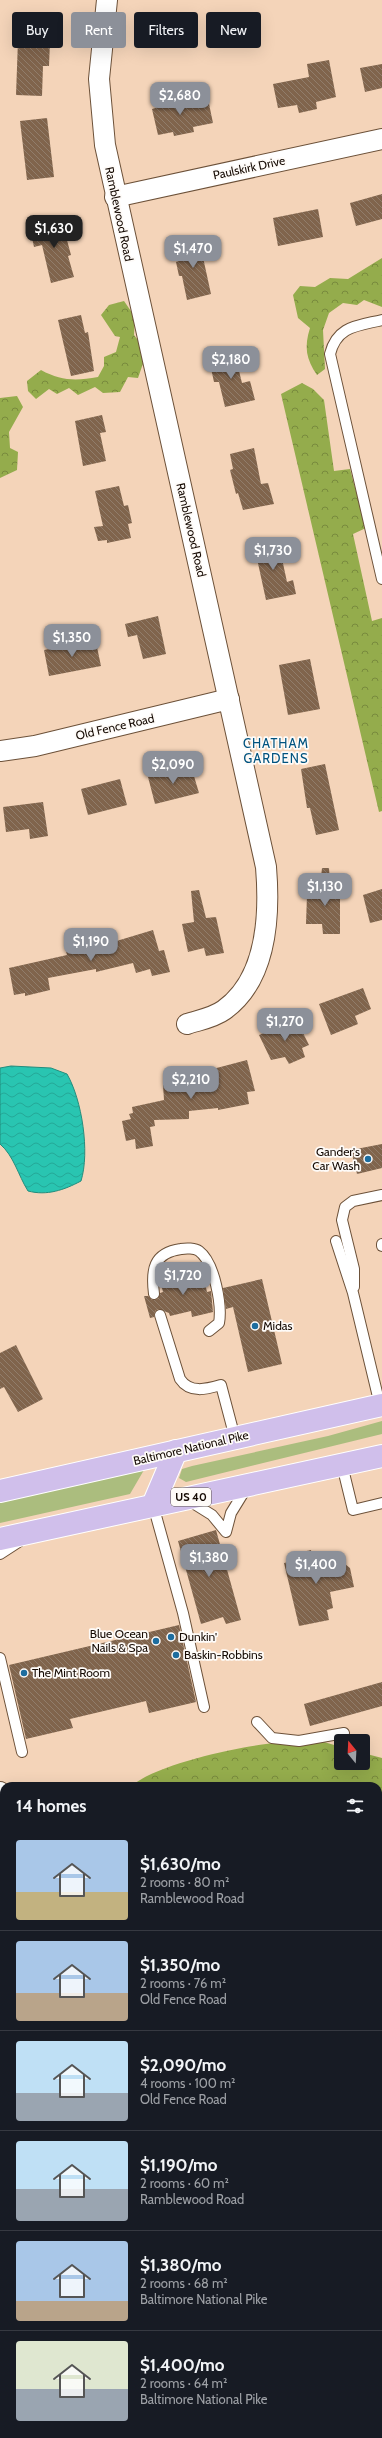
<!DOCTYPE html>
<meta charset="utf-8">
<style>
:root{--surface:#171b24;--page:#20242c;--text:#f1f3f6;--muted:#9ea1a6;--line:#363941;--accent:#8c9099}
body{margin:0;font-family:Cabin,sans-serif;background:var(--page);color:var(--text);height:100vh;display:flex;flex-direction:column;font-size:15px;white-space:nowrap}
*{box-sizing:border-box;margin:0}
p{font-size:13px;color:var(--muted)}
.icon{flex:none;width:22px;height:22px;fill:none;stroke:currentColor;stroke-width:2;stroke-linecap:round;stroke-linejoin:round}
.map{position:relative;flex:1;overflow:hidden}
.details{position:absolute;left:0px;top:1782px;width:382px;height:656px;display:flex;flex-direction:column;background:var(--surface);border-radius:12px 12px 0 0;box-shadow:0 4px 16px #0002}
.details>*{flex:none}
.guide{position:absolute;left:12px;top:12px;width:358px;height:36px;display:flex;gap:8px}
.needle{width:26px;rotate:342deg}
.fabs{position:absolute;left:334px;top:1734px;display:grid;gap:8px}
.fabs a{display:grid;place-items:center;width:36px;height:36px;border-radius:4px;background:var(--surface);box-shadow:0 4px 16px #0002;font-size:20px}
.price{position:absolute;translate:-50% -34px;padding:0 9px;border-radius:8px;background:var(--accent);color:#fff;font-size:13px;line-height:26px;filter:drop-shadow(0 1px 2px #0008)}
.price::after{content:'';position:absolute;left:50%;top:24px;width:12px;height:9px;margin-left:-6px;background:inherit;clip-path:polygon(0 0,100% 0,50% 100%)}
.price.active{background:#222;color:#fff}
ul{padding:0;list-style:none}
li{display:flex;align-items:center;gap:12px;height:100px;padding:0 16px}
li+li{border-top:1px solid var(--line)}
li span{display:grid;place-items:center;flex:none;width:112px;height:80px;border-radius:4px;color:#555}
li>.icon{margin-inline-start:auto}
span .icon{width:48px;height:48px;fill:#fffc;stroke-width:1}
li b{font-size:17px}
h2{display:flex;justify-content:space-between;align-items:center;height:48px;padding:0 16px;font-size:17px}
.tag{padding:0 14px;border-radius:4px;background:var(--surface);box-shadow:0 4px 16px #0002;font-size:14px;line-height:36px}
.tag.active{background:var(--accent);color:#fff}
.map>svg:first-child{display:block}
</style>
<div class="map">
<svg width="382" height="2438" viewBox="0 0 382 2438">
<defs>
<pattern id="forest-crowns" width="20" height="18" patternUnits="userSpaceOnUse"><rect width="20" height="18" fill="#94ac4c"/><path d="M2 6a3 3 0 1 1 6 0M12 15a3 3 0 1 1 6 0" fill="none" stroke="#788a3d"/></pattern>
<pattern id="water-waves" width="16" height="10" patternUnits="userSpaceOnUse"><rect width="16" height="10" fill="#29c5b1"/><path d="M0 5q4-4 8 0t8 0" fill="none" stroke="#24a897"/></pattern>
<pattern id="building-back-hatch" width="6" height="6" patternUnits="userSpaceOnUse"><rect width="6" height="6" fill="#80644c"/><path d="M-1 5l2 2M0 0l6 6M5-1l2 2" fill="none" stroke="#917d6b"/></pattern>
</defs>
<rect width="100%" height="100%" fill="#f4d4b9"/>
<g fill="#abbd7e">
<path d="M382 1421V1434L186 1482 179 1478 182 1469 192 1466 328 1436Z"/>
<path d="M144 1470 130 1494 0 1523V1502Z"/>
</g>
<g fill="url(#forest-crowns)">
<path d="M382 258V307L364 300 357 305 343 303 329 313 323 330 325 369 317 375C306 359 304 347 310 328L298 318 293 295 300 286 315 287 330 278 348 279Z"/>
<path d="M124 301 135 317 134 335 147 352 138 378 128 377 120 392 103 393 95 387 78 395 69 388 57 394 49 389 36 399 28 391 27 381 41 370C61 381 76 381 98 377L104 366V357L116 352 120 337 115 336 101 315 109 305Z"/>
<path d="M302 383 313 389 324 400 334 471 350 469 366 528 353 534 372 621 382 618V811L379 812 281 394Z"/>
<path d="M17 396 23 407 9 432 10 448 18 452 17 470 0 478V398Z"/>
<path d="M324 1742 341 1747V1763H363V1753L382 1758V1806L378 1807V1786H131C159 1764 230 1749 266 1744 285 1741 305 1743 324 1742Z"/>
<path d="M0 2326C10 2351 3 2390 2 2416 1 2421 4 2428 4 2434H8V2438H0Z"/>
<path d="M128 2434H213V2438H131Z"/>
</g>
<path fill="url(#water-waves)" stroke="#238d7d" d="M11 1066 51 1068 67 1074C82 1100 90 1152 81 1181 64 1190 47 1196 28 1191 18 1175 14 1156 0 1144V1068Z"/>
<g fill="url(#building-back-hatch)">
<path d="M18 40 50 42 49 66H43L42 96 16 95Z"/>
<path d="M329 60 336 97 316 102 317 109 299 113 297 105 278 108 273 84 309 77 307 64Z"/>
<path d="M382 64V88L365 92 360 68Z"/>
<path d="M173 93 176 106 208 99 213 123 193 127 194 132 174 136 173 132 158 135 152 109 159 107 157 97Z"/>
<path d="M47 118 54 177 27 180 20 121Z"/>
<path d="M382 194V219L356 226 350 203Z"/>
<path d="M318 209 323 237 278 246 273 218Z"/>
<path d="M61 218 71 255 68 256 74 277 51 283 42 245 34 247 31 233 37 232 35 223Z"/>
<path d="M199 239 211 294 187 300 182 276H179L176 262 179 261 175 244Z"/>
<path d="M81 315 85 333 88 332 94 371 71 376 58 320Z"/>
<path d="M234 351 242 383 250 381 255 400 225 407 219 382H214L210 364 215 363 214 356Z"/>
<path d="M102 415 106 432 100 433 106 461 83 466 75 421Z"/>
<path d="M254 448 261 484 268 483 274 504 243 510 238 493 236 494 230 470 233 469 230 454Z"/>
<path d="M119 486 124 506 128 505 132 523 128 524 131 538 107 543V540L98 541 94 527 103 526 95 491Z"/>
<path d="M278 540 287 582 293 580 296 594 266 600 254 545Z"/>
<path d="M158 616 166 654 143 659 137 635 128 637 125 624Z"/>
<path d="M91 641 93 648 97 647 101 666 49 676 44 650Z"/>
<path d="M310 659 320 709 288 715 279 665Z"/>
<path d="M325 764 339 830 316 835 310 808H307L301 769Z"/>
<path d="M191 766 199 793 155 804 148 777Z"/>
<path d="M120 779 127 805 88 815 81 789Z"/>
<path d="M43 802 48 836 30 839 29 829 6 832 3 807Z"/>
<path d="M322 868H329L331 896H340V934H323L322 924H306L307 895H319Z"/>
<path d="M382 889V920L370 923 363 895Z"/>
<path d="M199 890 206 918 216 917 224 953 206 956 204 948 188 952 182 924 194 922 191 891Z"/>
<path d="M153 930 159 951 164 950 170 972 152 976 150 969 136 973 133 963 96 972V969L48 978 50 990 25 996V993L14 995 9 968 67 955 65 947 88 942 90 949Z"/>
<path d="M363 988 371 1009 355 1016 358 1024 331 1035 319 1004Z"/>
<path d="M296 1019 309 1045 302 1048 305 1057 289 1064 285 1057 271 1060 259 1035Z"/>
<path d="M247 1060 255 1091 247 1092 249 1104 218 1110V1108L189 1111V1119L154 1120 155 1126 150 1127 153 1146 136 1149 135 1139 126 1141 122 1121 131 1119 129 1114 133 1113 132 1107 164 1100 163 1085 176 1084 177 1077 211 1078 209 1070Z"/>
<path d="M382 1144V1168L357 1174 351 1150Z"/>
<path d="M202 1270 207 1292 211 1291 213 1312 192 1317 191 1311 170 1316 169 1313 158 1309 155 1311 154 1317 150 1318 144 1296H148L152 1300 158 1299 160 1293 163 1292 160 1280Z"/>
<path d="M262 1279 282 1364 248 1372 233 1307 226 1309 223 1288Z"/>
<path d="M16 1345 43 1399 18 1412 4 1387 0 1389V1353Z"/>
<path d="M216 1530 241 1620 226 1624 223 1617 201 1624 178 1541Z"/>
<path d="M311 1550 312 1556 327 1553 336 1567 345 1564 350 1568 354 1587 330 1592 333 1608 327 1610 329 1620 299 1626 284 1563 300 1560 298 1553Z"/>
<path d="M179 1625 196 1702 149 1713 146 1701 70 1719 73 1728 26 1739 9 1665Z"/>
<path d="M382 1682V1706L310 1726 304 1704Z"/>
</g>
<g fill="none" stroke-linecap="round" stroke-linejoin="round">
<defs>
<g id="lane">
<path d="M382 320C357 326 337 326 330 354L382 579"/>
<path d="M336 1241 353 1293 380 1405"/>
<path d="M382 1244V1246"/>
<path d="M354 1287V1269L342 1220 345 1207 353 1201 382 1195"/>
<path d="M154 1294C151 1270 153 1253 181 1249 186 1248 195 1248 199 1251 215 1263 222 1306 219 1323L209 1331"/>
<path d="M160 1315 180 1379C190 1394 207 1389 221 1385L235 1438"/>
<path d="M342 1465 353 1510 382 1503"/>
<path d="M188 1500 212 1515 226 1532 231 1513 247 1487"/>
<path d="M153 1505 183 1613 204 1707"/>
<path d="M0 1554 20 1541"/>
<path d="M0 1658 22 1752"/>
<path d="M257 1722 272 1738 299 1741 344 1733"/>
</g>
<g id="street">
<path d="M107 0 99 79 105 145 266 867C270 915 267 979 224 1010 213 1018 199 1020 187 1024"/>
<path d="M115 197 382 139"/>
<path d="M0 751 35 746 229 699"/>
<path d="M0 1792 4 1806"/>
<path d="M378 1933 382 1930"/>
<path d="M0 1957H4"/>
<path d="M378 2052 382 2061"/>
<path d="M34 2434V2438"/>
<path d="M296 2434V2438"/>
</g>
<g id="primary">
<path d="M0 1491 382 1405"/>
<path d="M153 1505 176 1451"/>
<path d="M0 1539 382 1456"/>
</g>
</defs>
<use href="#lane" stroke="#6c5139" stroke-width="12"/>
<use href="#street" stroke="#6c5139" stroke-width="22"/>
<use href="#primary" stroke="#fff" stroke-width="24"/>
<use href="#lane" stroke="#fff" stroke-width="10"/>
<use href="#street" stroke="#fff" stroke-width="20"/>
<use href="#primary" stroke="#d0bfeb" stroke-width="22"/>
</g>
<g fill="#1d6d9f" stroke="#fefbf8" stroke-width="1.5">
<circle cx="368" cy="1159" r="4"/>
<circle cx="255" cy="1326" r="4"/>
<circle cx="171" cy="1637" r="4"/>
<circle cx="156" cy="1641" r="4"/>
<circle cx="176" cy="1655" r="4"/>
<circle cx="24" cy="1673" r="4"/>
</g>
<g text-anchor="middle" stroke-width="3.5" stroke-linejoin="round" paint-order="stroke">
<rect fill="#fefbf8" stroke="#5b524c" stroke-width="1" x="171" y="1488" width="40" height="18" rx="3"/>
<g font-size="11" font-weight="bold" fill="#150a03">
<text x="191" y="1501">US 40</text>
</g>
<g font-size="12" fill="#150a03" stroke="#fefbf8">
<text transform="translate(249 168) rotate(-12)" y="4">Paulskirk Drive</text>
<text transform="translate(119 214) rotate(78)" y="4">Ramblewood Road</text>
<text transform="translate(191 530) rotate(77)" y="4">Ramblewood Road</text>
<text transform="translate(115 727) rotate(-13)" y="4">Old Fence Road</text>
<text transform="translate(191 1448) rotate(-13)" y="4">Baltimore National Pike</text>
</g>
<g font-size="12" fill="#150a03" stroke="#fefbf8" text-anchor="start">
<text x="360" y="1156" text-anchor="end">Gander's<tspan x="360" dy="14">Car Wash</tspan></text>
<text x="263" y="1330">Midas</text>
<text x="148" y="1638" text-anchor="end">Blue Ocean<tspan x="148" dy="14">Nails &amp; Spa</tspan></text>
<text x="179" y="1641">Dunkin'</text>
<text x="184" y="1659">Baskin-Robbins</text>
<text x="32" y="1677">The Mint Room</text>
</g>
<g font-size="13" letter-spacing="1" fill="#00537f" stroke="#fefbf8">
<text x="276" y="748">CHATHAM<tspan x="276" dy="15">GARDENS</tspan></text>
</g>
</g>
</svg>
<div class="fabs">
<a><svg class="needle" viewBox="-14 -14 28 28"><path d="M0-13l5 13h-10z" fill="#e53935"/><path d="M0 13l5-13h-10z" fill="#9ea1a6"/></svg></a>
</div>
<b class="price" style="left:180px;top:116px">$2,680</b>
<b class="price active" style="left:54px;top:249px">$1,630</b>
<b class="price" style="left:193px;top:269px">$1,470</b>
<b class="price" style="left:231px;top:380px">$2,180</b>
<b class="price" style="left:273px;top:571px">$1,730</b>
<b class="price" style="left:72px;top:658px">$1,350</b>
<b class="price" style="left:173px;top:785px">$2,090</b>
<b class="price" style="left:325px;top:907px">$1,130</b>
<b class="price" style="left:91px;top:962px">$1,190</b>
<b class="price" style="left:285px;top:1042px">$1,270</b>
<b class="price" style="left:191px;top:1100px">$2,210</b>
<b class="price" style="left:183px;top:1296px">$1,720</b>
<b class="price" style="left:209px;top:1578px">$1,380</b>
<b class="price" style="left:316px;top:1585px">$1,400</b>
<div class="guide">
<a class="tag">Buy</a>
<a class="tag active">Rent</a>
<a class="tag">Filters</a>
<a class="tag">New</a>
</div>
<section class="details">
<h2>14 homes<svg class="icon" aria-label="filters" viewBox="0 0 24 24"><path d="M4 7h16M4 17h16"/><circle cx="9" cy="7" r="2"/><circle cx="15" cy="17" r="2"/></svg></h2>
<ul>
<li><span style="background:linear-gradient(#a9c7e8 65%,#c2b280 0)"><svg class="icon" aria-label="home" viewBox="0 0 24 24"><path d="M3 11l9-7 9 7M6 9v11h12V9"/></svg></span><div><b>$1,630/mo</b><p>2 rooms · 80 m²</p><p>Ramblewood Road</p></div></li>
<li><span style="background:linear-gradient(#a9c7e8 65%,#b9a48a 0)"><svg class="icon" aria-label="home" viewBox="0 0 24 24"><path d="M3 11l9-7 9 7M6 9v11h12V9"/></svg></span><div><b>$1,350/mo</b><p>2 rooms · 76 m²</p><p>Old Fence Road</p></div></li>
<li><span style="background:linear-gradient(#bfe0f5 65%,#9aa5b1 0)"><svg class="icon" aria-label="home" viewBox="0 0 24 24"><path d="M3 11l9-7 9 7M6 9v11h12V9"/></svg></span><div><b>$2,090/mo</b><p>4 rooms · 100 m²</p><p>Old Fence Road</p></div></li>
<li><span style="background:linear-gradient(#bfe0f5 60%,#9aa5b1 0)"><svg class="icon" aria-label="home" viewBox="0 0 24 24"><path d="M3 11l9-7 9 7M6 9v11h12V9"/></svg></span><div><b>$1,190/mo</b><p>2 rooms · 60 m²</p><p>Ramblewood Road</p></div></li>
<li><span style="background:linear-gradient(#a9c7e8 75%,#b9a48a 0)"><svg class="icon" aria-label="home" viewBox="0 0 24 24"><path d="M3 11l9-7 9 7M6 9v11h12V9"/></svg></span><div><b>$1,380/mo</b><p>2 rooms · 68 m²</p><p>Baltimore National Pike</p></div></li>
<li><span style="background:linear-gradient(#dfe7d0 60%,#9aa5b1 0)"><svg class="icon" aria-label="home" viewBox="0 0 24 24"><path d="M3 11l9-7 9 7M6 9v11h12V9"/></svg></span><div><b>$1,400/mo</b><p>2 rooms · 64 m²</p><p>Baltimore National Pike</p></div></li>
</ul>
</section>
</div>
